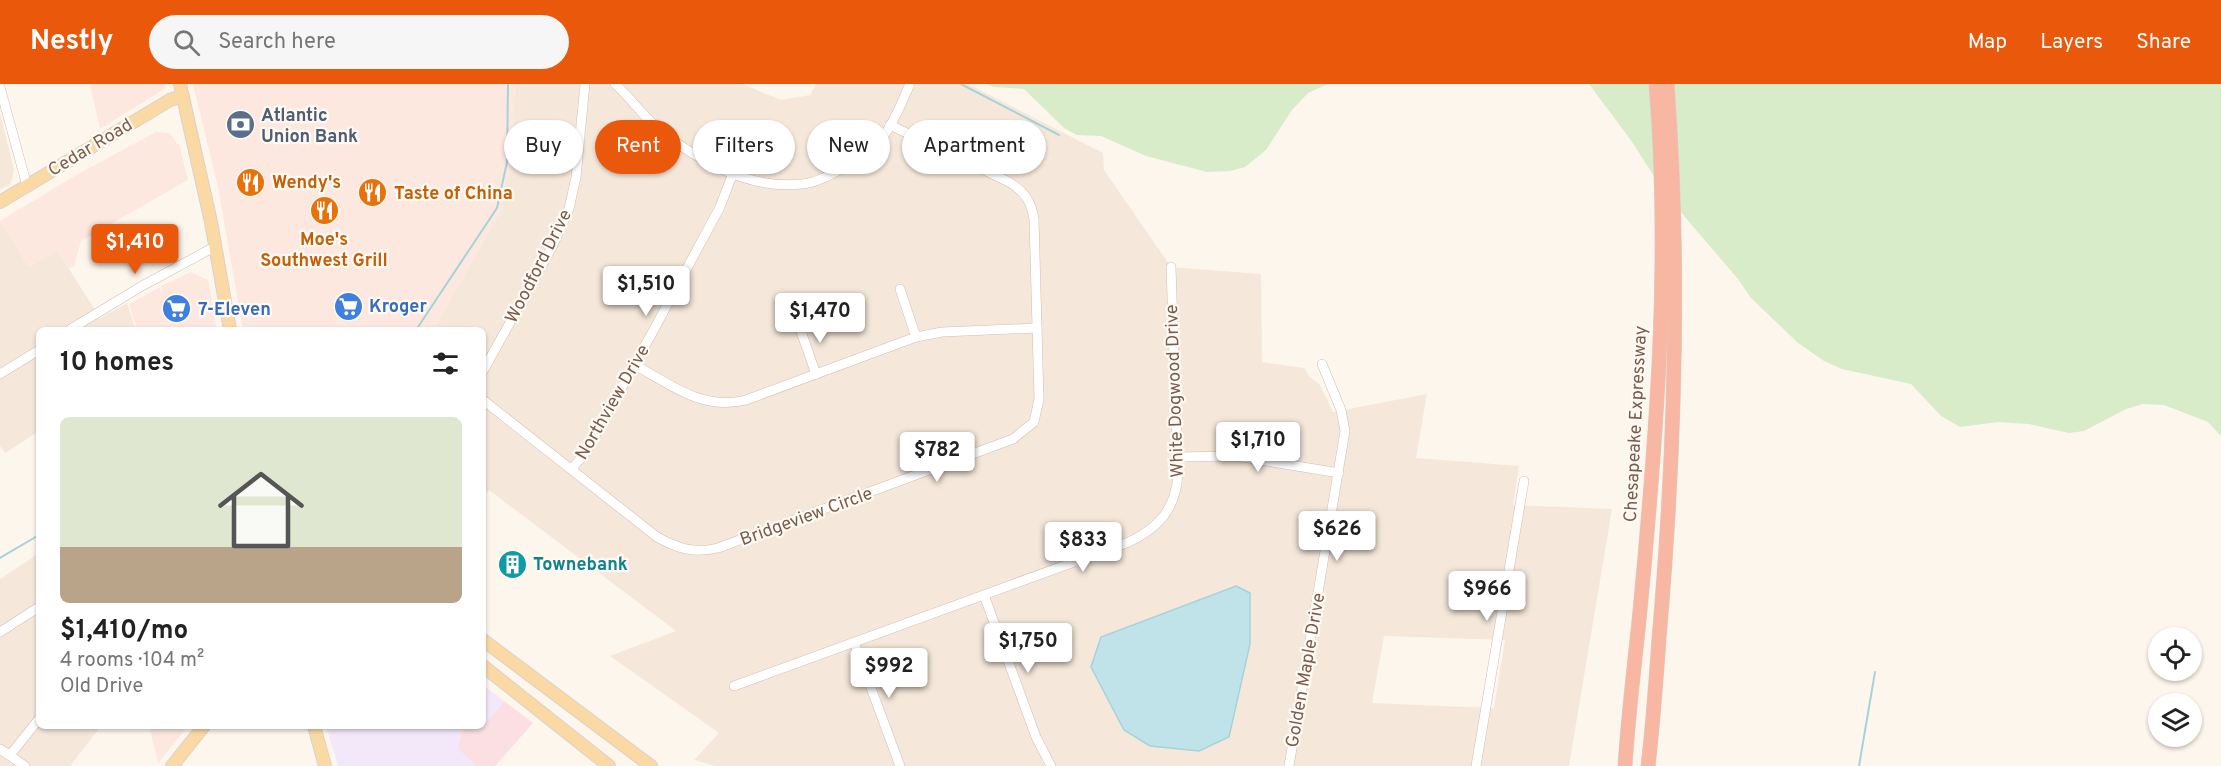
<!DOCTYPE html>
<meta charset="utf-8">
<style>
:root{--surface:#fff;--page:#f6f6f6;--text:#222;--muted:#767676;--accent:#ea580c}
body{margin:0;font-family:Overpass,sans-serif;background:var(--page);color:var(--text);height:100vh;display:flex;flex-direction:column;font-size:22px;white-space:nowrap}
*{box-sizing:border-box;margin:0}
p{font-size:20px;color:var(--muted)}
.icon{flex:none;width:33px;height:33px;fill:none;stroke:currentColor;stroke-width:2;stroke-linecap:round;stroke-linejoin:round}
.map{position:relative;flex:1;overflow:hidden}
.sheet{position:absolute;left:36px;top:243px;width:450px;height:402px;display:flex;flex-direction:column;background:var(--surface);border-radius:9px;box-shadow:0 2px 4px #0004}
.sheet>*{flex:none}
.guide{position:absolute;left:504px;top:36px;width:570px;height:54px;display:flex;gap:12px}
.buttons{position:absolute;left:2148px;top:543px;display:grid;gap:12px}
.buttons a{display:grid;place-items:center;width:54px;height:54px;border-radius:50%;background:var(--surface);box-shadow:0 2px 4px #0004;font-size:30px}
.price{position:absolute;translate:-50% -51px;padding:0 14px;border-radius:6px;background:#fff;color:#222;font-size:20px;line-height:39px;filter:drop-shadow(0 2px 3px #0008)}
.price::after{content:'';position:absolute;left:50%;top:36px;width:18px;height:14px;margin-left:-9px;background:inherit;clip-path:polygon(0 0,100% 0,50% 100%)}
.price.current{background:var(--accent);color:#fff}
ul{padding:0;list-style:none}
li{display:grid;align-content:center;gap:12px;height:318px;padding:0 24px}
li span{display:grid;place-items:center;height:186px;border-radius:9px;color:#555}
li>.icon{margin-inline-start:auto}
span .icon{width:108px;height:108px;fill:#fffc;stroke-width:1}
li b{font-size:26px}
h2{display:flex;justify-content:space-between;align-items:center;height:72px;padding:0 24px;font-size:26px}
.pill{padding:0 21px;border-radius:27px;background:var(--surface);box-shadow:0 2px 4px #0004;font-size:21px;line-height:54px}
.pill.current{background:var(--accent);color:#fff}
header{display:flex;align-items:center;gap:36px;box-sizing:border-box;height:84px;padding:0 30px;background:var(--accent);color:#fff}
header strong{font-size:28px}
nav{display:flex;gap:33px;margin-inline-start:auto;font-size:21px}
.search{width:420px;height:54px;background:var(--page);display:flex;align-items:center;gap:15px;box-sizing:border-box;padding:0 21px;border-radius:33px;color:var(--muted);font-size:22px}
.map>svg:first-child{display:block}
</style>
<header>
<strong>Nestly</strong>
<div class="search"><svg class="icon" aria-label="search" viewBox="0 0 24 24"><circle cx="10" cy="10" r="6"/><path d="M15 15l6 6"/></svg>Search here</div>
<nav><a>Map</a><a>Layers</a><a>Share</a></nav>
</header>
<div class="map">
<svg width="2221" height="682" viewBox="0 0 2221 682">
<rect width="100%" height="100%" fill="#fdf6ec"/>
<g fill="#f5e8da" fill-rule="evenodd">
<path d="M515 0H742L781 16 810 11 816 0H968L1103 69 1104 86 1171 183 1261 190 1262 278 1304 284 1310 293 1320 301 1333 328 1427 310 1416 374 1519 382 1513 421 1612 425 1569 682H716L694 676 719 649 610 572 676 547 489 406 483 413V246H433L502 124 511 78ZM1384 552 1505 556 1494 624 1372 619Z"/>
<path d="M0 29 14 86 11 99 0 106Z"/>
<path d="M0 137 29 183 57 166 100 234 127 219 136 246H39V347L5 369 0 362Z"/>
<path d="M39 469V642H101L70 682H0V495Z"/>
</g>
<g fill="#fde8e0">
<path d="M90 0H165L166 4 100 45Z"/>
<path d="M193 0H515L511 78 502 124 433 246H243L218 103Z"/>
<path d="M156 48 168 49 173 53 177 60H179L188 96 81 157 74 182 69 184 57 166 29 183 0 137 78 90Z"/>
<path d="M191 188 208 196 217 246H137L129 220 160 203 163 214 161 202Z"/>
<path d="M149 642H188L158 679Z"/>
</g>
<g fill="#f3e8fa">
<path d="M483 601 504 617 489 636 483 639Z"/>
<path d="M326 642H463L458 665 476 682H338Z"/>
</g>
<path fill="#fbdfe3" d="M504 617 533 639 495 682H476L458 665 463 642H483V639L489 636Z"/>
<g fill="#d8ecc9">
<path d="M987 0H1328L1308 9 1292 26 1266 66 1245 83 1230 87 1207 88 1146 72 1101 52 1077 51 1064 44 1024 5 993 3Z"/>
<path d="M1589 0H2221V352L2208 338 2164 321 2143 320 2126 325 2084 347 2069 349 2029 340 2012 339 1998 338 1960 343 1941 332 1911 300 1842 285 1824 277 1798 259 1751 214 1738 195 1667 112 1630 55Z"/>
</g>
<path fill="#bfe3e8" stroke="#a5d3da" stroke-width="1.5" d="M1236 502 1250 509V560L1229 653 1199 667 1150 662 1124 646 1091 583 1101 553Z"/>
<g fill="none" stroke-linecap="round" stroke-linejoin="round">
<g stroke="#a5d3da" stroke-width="2">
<path d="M961 0 1059 51"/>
<path d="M416 246 497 124 507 78 508 0"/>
<path d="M0 474 39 451"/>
<path d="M1859 682 1875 588"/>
</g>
<defs>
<g id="minor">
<path d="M615 0C632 15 645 35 663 49 701 78 752 106 801 100 816 99 830 91 843 84 857 76 873 65 883 53 895 37 902 17 910 0"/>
<path d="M0 3 27 102"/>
<path d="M900 205 916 253"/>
<path d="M798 239 816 290"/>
<path d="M69 246 142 202 216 162"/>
<path d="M635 281C671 301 703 327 746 316L916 253 942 248 1037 244"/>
<path d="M483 287 553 161 569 125 576 93 585 0"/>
<path d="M0 290 39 266"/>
<path d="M483 316 657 453C677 464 694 470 718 464L1013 355 1034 338 1039 315 1034 135C1031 117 1025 108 1009 98L890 41"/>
<path d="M1178 373 1236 372 1339 389"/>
<path d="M572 385 587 366 652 249 720 123 733 89"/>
<path d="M984 511 1036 653 1051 682"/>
<path d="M0 548 39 523"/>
<path d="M854 558 900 682"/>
<path d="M734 602 1129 458C1159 444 1176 424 1178 390L1171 183"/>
<path d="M0 665 25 682"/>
<path d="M10 671 39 635"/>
<path d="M1289 682 1345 347 1341 326 1322 280"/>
<path d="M1476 682 1524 397"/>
</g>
<g id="major">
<path d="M180 0 211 138 230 246"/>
<path d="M0 118 170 16 182 12"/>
<path d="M483 556 651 682"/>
<path d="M483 582 609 682"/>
<path d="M314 642 325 682"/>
<path d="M172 682 204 642"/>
</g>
<g id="highway">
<path d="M1625 682C1628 634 1634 585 1639 537 1656 359 1671 178 1656 0"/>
<path d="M1648 682C1653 640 1656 597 1659 555 1675 370 1681 185 1667 0"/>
</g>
</defs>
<use href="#minor" stroke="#d1beb0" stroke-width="10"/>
<use href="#major" stroke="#dad1cd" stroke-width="14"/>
<use href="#highway" stroke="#dad1cd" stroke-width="15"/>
<use href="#minor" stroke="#fff" stroke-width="9"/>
<use href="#major" stroke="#fbd9a5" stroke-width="12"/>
<use href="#highway" stroke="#f7b7a3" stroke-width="14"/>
</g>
<defs>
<symbol id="bank-disc" viewBox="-11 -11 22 22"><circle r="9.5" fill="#5c6f8a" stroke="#fffaf3"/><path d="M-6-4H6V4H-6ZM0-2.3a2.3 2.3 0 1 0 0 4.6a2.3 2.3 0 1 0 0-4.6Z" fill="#fff"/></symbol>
<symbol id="restaurant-disc" viewBox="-11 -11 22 22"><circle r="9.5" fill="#e8710a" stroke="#fffaf3"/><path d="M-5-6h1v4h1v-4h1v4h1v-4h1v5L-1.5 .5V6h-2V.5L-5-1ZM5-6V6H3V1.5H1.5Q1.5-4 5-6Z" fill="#fff"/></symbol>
<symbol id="supermarket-disc" viewBox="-11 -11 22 22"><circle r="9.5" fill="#3f7fe0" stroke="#fffaf3"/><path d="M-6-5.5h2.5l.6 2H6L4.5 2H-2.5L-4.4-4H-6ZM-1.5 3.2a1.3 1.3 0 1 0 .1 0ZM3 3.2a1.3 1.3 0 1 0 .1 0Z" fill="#fff"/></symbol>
<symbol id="building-disc" viewBox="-11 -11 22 22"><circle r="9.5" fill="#0f9aa8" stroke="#fffaf3"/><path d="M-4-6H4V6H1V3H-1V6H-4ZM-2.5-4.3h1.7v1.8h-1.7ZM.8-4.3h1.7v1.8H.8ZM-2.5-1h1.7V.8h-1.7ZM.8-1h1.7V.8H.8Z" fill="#fff"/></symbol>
</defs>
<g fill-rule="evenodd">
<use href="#bank-disc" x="224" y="24" width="33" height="33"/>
<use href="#restaurant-disc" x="234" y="82" width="33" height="33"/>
<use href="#restaurant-disc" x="356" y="92" width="33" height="33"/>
<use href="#restaurant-disc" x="308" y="110" width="33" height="33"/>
<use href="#supermarket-disc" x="332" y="206" width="33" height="33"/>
<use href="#supermarket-disc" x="160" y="208" width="33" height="33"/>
<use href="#building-disc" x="496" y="464" width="33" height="33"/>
</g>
<g text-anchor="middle" stroke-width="4.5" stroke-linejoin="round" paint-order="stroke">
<g font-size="18" font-weight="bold" fill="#4e5e75" stroke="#fffaf3" text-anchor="start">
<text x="261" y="37">Atlantic<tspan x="261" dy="21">Union Bank</tspan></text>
</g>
<g font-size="18" fill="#7a5c4d" stroke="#fffaf3">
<text transform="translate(90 63) rotate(-31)" y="6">Cedar Road</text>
<text transform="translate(538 182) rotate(-63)" y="6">Woodford Drive</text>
<text transform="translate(1174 307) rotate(-92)" y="6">White Dogwood Drive</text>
<text transform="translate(612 318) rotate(-60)" y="6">Northview Drive</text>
<text transform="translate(1635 340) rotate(-87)" y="6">Chesapeake Expressway</text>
<text transform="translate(806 432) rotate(-20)" y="6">Bridgeview Circle</text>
<text transform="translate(1305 586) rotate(-80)" y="6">Golden Maple Drive</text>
</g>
<g font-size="18" font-weight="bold" fill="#c56008" stroke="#fffaf3" text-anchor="start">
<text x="272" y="104">Wendy's</text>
<text x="394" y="115">Taste of China</text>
<text x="324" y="161" text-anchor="middle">Moe's<tspan x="324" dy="21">Southwest Grill</tspan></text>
</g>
<g font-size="18" font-weight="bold" fill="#366cbe" stroke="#fffaf3" text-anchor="start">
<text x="369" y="228">Kroger</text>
<text x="198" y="231">7-Eleven</text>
</g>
<g font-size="18" font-weight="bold" fill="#0d838f" stroke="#fffaf3" text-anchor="start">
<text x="533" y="486">Townebank</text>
</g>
</g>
</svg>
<div class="buttons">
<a><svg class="icon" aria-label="locate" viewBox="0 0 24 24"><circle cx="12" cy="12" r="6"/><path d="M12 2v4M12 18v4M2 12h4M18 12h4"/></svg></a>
<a><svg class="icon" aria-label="layers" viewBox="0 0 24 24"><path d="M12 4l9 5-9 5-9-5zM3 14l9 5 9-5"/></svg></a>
</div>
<b class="price current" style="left:135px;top:191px">$1,410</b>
<b class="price" style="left:646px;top:233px">$1,510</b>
<b class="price" style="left:820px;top:260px">$1,470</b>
<b class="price" style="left:1258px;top:389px">$1,710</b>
<b class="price" style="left:937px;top:399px">$782</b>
<b class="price" style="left:1337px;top:478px">$626</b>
<b class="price" style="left:1083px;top:489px">$833</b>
<b class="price" style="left:1487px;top:538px">$966</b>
<b class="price" style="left:1028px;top:590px">$1,750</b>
<b class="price" style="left:889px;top:615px">$992</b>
<div class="guide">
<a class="pill">Buy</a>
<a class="pill current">Rent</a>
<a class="pill">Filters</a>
<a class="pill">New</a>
<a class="pill">Apartment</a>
</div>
<section class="sheet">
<h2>10 homes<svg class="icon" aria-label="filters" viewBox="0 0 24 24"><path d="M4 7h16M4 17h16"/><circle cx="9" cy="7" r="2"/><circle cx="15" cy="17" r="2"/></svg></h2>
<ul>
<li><span style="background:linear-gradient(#dfe7d0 70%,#b9a48a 0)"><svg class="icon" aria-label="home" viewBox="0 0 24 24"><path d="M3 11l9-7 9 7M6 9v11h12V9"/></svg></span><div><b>$1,410/mo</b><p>4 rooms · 104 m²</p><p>Old Drive</p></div></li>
</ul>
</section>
</div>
